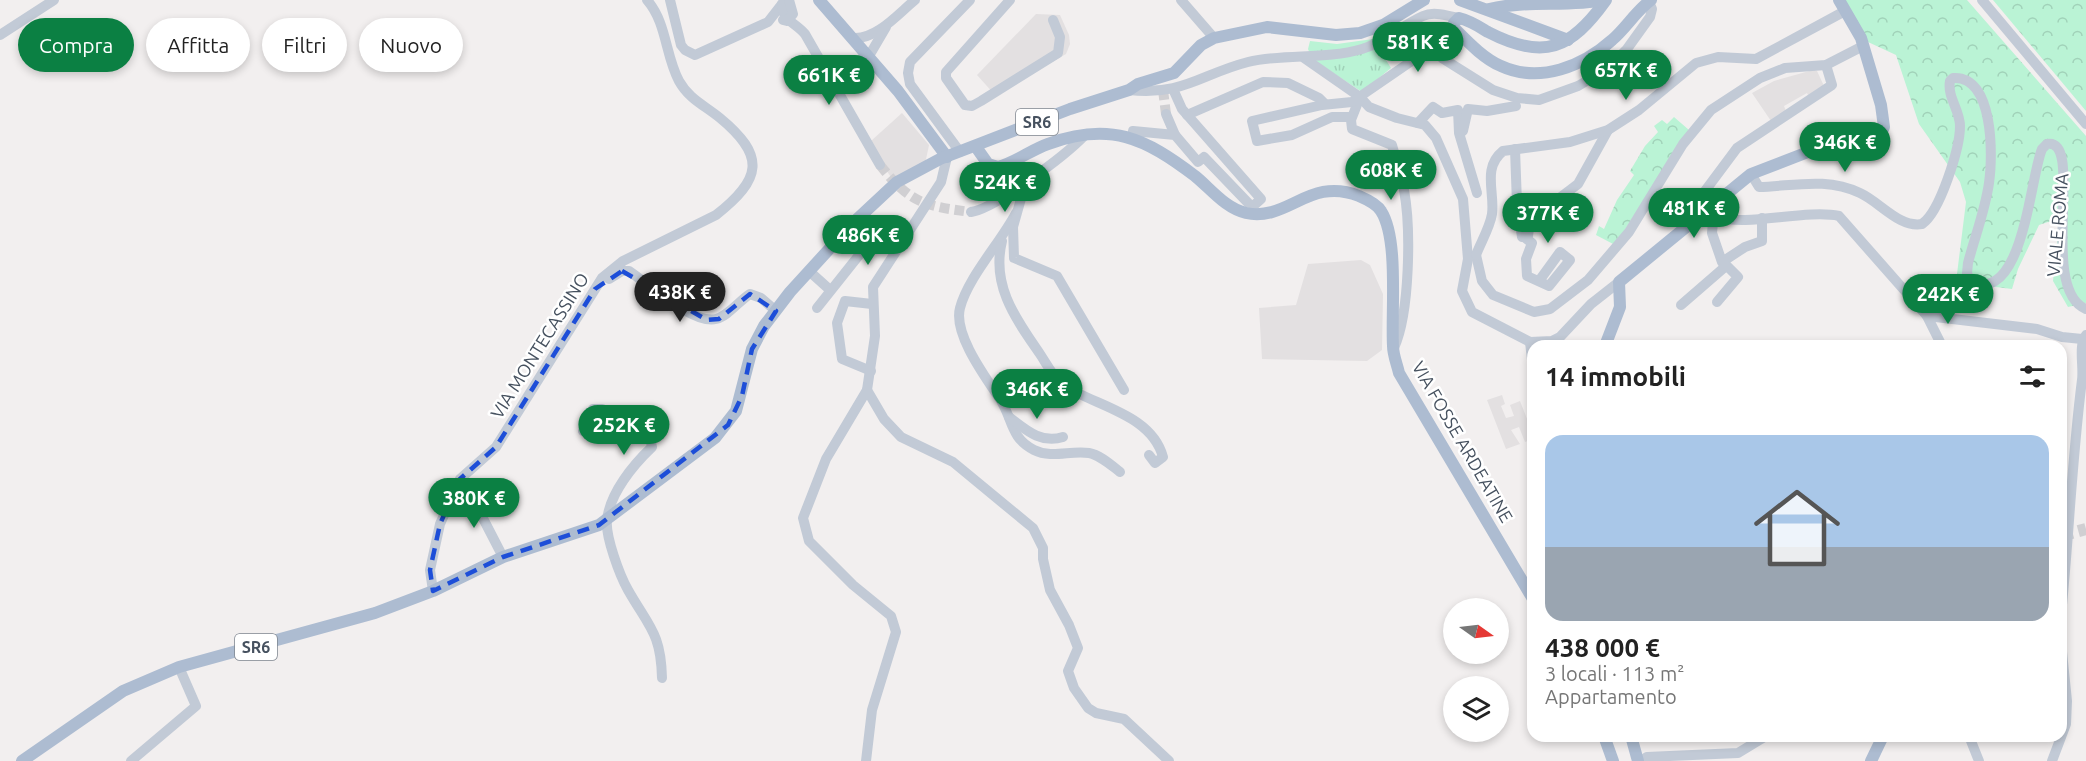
<!DOCTYPE html>
<html lang="it">
<meta charset="utf-8">
<style>
:root{--surface:#fff;--page:#f6f6f6;--text:#222;--muted:#767676;--line:#e0e0e0;--accent:#0b8043}
body{margin:0;font-family:Ubuntu,sans-serif;background:var(--page);color:var(--text);height:100vh;display:flex;flex-direction:column;font-size:22px;white-space:nowrap}
*{box-sizing:border-box;margin:0}
p{font-size:20px;color:var(--muted)}
.icon{flex:none;width:33px;height:33px;fill:none;stroke:currentColor;stroke-width:2;stroke-linecap:round;stroke-linejoin:round}
.map{position:relative;flex:1;overflow:hidden}
.details{position:absolute;left:1527px;top:340px;width:540px;height:402px;display:flex;flex-direction:column;background:var(--surface);border-radius:18px;box-shadow:0 3px 9px #0003}
.details>*{flex:none}
.guide{position:absolute;left:18px;top:18px;width:570px;height:54px;display:flex;gap:12px}
.needle{width:39px;rotate:104deg}
.tools{position:absolute;left:1443px;top:598px;display:grid;gap:12px}
.tools a{display:grid;place-items:center;width:66px;height:66px;border-radius:50%;background:var(--surface);box-shadow:0 3px 9px #0003;font-size:30px}
.price{position:absolute;translate:-50% -51px;padding:0 14px;border-radius:21px;background:var(--accent);color:#fff;font-size:20px;line-height:39px;filter:drop-shadow(0 2px 3px #0008)}
.price::after{content:'';position:absolute;left:50%;top:36px;width:18px;height:14px;margin-left:-9px;background:inherit;clip-path:polygon(0 0,100% 0,50% 100%)}
.price.current{background:#222;color:#fff}
ul{padding:0;list-style:none}
li{display:grid;align-content:center;gap:12px;height:318px;padding:0 18px}
li+li{border-top:2px solid var(--line)}
li span{display:grid;place-items:center;height:186px;border-radius:18px;color:#555}
li>.icon{margin-inline-start:auto}
span .icon{width:108px;height:108px;fill:#fffc;stroke-width:1}
li b{font-size:26px}
h2{display:flex;justify-content:space-between;align-items:center;height:72px;padding:0 18px;font-size:26px}
.pill{padding:0 21px;border-radius:27px;background:var(--surface);box-shadow:0 3px 9px #0003;font-size:21px;line-height:54px}
.pill.current{background:var(--accent);color:#fff}
.map>svg:first-child{display:block}
</style>
<div class="map">
<svg width="2086" height="761" viewBox="0 0 2086 761">
<defs>
<pattern id="grass-tufts" width="24" height="20" patternUnits="userSpaceOnUse" patternTransform="scale(1.5)"><rect width="24" height="20" fill="#baf3d5"/><path d="M3 7l-1-3M5 7V3M7 7l1-3M15 17l-1-3M17 17v-4M19 17l1-3" fill="none" stroke="#a1d2b9"/></pattern>
<pattern id="forest-crowns" width="20" height="18" patternUnits="userSpaceOnUse" patternTransform="scale(1.5)"><rect width="20" height="18" fill="#baf3d5"/><path d="M2 6a3 3 0 1 1 6 0M12 15a3 3 0 1 1 6 0" fill="none" stroke="#a1d2b9"/></pattern>
</defs>
<rect width="100%" height="100%" fill="#f2efef"/>
<g fill="#e3e0e1">
<path d="M1036 14 1060 15 1069 35 1070 44 1066 54 995 95 977 75Z"/>
<path d="M1813 70 1817 71 1824 86 1809 97 1807 93 1784 106 1786 111 1771 121 1752 93 1774 81Z"/>
<path d="M902 113 929 145 925 164 893 180 880 161 871 141Z"/>
<path d="M1361 260 1370 265 1383 294 1382 350 1367 361 1262 359 1259 308 1296 305 1308 264Z"/>
<path d="M1502 395 1505 404 1501 406 1506 418 1514 416 1510 405 1520 401 1533 434V439L1525 442 1519 427 1511 430 1520 444 1506 449 1487 400Z"/>
</g>
<path fill="url(#grass-tufts)" d="M1373 39 1391 68 1362 92 1312 59 1308 49 1310 41 1337 44Z"/>
<g fill="url(#forest-crowns)">
<path d="M1843 0H1967L2086 136V303L2068 307 2053 281 2059 224 2048 222 2039 225 2018 269 2012 289 1956 282 1966 202 1960 182 1919 124 1896 55 1868 42Z"/>
<path d="M1993 0H2086V111Z"/>
<path d="M1674 117 1689 130 1615 245 1596 235 1599 226 1604 229 1617 200 1634 175 1630 171 1645 146 1658 132 1654 126 1662 120 1667 124Z"/>
</g>
<g fill="none" stroke-linecap="round" stroke-linejoin="round">
<g stroke="#d0cfd2" stroke-width="10" stroke-dasharray="10 5" stroke-linecap="butt">
<path d="M1163 90 1166 114"/>
<path d="M880 165C910 203 924 206 971 212"/>
</g>
<path stroke="#d0cfd2" stroke-width="12" stroke-dasharray="12 6" stroke-linecap="butt" d="M2061 536 2086 529"/>
<g stroke="#c2cad6" stroke-width="10">
<path d="M670 0 681 45 685 50 695 55 768 22 782 4"/>
<path d="M1010 0 946 72V78L965 105 972 106 981 101 1058 53 1060 37 1053 20"/>
<path d="M1181 0 1214 38"/>
<path d="M1982 0 2086 124"/>
<path d="M782 4C782 21 795 22 805 34L880 165"/>
<path d="M783 20 787 21 793 14 789 0"/>
<path d="M0 35 54 0"/>
<path d="M854 38C877 39 898 14 915 0"/>
<path d="M1440 46 1442 58 1493 90 1517 98 1539 100 1578 86 1607 69 1627 49 1650 17 1652 9 1649 2"/>
<path d="M869 56 886 27"/>
<path d="M1304 58 1360 97 1369 107 1397 118 1425 125 1436 138 1463 199 1468 259 1462 291 1472 312 1530 342 1552 341 1560 337 1591 304 1619 282"/>
<path d="M1826 65 1832 85 1737 148 1702 195V201C1707 207 1713 213 1721 217 1743 227 1807 209 1839 216L1927 316 1942 346"/>
<path d="M1129 90C1183 96 1201 74 1248 62 1285 53 1325 60 1362 49 1386 42 1402 25 1423 16 1434 11 1448 16 1459 18"/>
<path d="M1360 97 1351 120 1352 129 1392 145C1396 160 1402 175 1404 190 1411 228 1410 313 1394 348"/>
<path d="M1166 114 1175 135"/>
<path d="M1187 115 1263 82 1288 83 1319 98 1325 104"/>
<path d="M1351 117H1332L1292 135 1257 141 1252 121 1322 105 1352 102 1419 56 1440 46 1454 28"/>
<path d="M1418 123 1433 107 1442 113 1458 110 1459 133 1477 193"/>
<path d="M1463 131 1468 109 1487 111 1516 106"/>
<path d="M1132 137 1133 131 1175 135 1198 162 1204 157 1252 207 1261 199 1182 109 1173 89"/>
<path d="M1515 149 1517 204 1522 237 1528 236 1530 220 1538 206"/>
<path d="M960 152 910 84 908 73 910 62 970 0"/>
<path d="M1751 174 1759 187C1794 186 1826 177 1860 193 1880 202 1899 228 1922 224 1940 212 1960 148 1960 126 1960 110 1947 97 1950 81L1953 78C1994 75 1993 156 1989 183 1985 211 1975 236 1968 263L1967 273 1970 281C2023 307 2030 177 2042 149L2047 144C2086 137 2037 289 2086 309"/>
<path d="M1026 181 1013 227 1014 258 1057 276 1124 390"/>
<path d="M1517 204 1549 206 1578 184 1608 130"/>
<path d="M971 212C996 208 1066 155 1085 135"/>
<path d="M1714 212 1712 233 1722 262 1745 247 1762 241V218"/>
<path d="M1016 213C1001 242 968 277 960 308 953 334 986 378 1000 399 1013 419 1010 438 1034 450 1052 459 1070 450 1089 453 1100 455 1111 465 1120 472"/>
<path d="M1524 237 1532 243 1526 259 1527 276 1549 286 1570 260 1560 252 1539 281"/>
<path d="M1002 241C991 286 1016 319 1040 354 1046 363 1053 377 1062 384 1093 406 1151 413 1163 457L1155 463 1149 455"/>
<path d="M1476 255 1482 281 1493 295 1534 312 1550 309 1588 280 1629 232 1683 144 1711 110 1760 78 1785 68 1826 65 1863 46"/>
<path d="M1476 255C1481 242 1490 227 1492 214 1495 192 1482 168 1503 151L1570 142 1608 130 1639 110 1696 63 1718 57 1756 59 1845 11"/>
<path d="M809 271 829 289"/>
<path d="M609 279 622 271H629C647 283 694 325 716 319 728 316 739 301 750 294L761 298 776 311"/>
<path d="M1717 302 1738 277 1723 262"/>
<path d="M1681 305 1726 266"/>
<path d="M817 308 860 254 867 239 853 223"/>
<path d="M1927 316 2037 329 2062 337 2082 339"/>
<path d="M1530 342 1533 369"/>
<path d="M871 371 842 359 837 323 845 301 872 304"/>
<path d="M867 390 884 419 901 437 953 462 1033 528 1043 548V559L1050 590 1069 625 1078 648 1068 671 1074 688 1088 708 1096 713 1124 719 1169 761"/>
<path d="M1009 417C1026 430 1041 444 1063 437"/>
<path d="M583 431 593 409H602L649 433 652 447C633 465 610 493 607 520 605 536 620 576 628 590 649 627 661 633 662 678"/>
<path d="M455 490 473 499 503 557"/>
<path d="M433 591 430 570 440 524 460 479 496 447 602 278 623 261 716 215C762 179 766 156 720 118 704 105 689 99 679 81 665 55 667 23 647 0"/>
<path d="M2061 615C2069 536 2072 458 2082 380 2084 367 2078 345 2086 335"/>
<path d="M1969 736 1979 761"/>
<path d="M131 761 196 706 179 667"/>
<path d="M866 761 872 710 896 632 891 616 853 585 809 541 803 518 826 459 867 390 875 336 873 287 941 182 947 157"/>
<path d="M1641 761 1647 757 1738 753 1766 736"/>
<path d="M2052 761 2066 724 2067 701 2061 642"/>
</g>
<g stroke="#adbcd1" stroke-width="12">
<path d="M819 0 898 91 947 157"/>
<path d="M1460 0 1568 40"/>
<path d="M1606 0C1571 49 1544 61 1488 32 1478 26 1471 21 1459 18L1454 23V28C1468 42 1484 59 1501 66 1540 84 1583 66 1612 40 1626 28 1636 11 1651 0"/>
<path d="M1489 9C1526 0 1567 7 1605 0"/>
<path d="M976 147 988 164 998 167C1016 162 1031 150 1048 144 1110 121 1145 138 1195 176 1211 189 1225 208 1246 213 1288 222 1309 176 1359 196 1366 199 1377 204 1381 211 1399 239 1391 311 1393 346 1393 355 1397 364 1399 373L1533 599"/>
<path d="M1605 346 1620 307 1619 282 1751 174 1808 152 1877 141 1884 127 1881 105 1861 38 1839 0"/>
<path d="M1604 736 1613 761"/>
<path d="M1631 736 1638 761"/>
<path d="M22 761 123 691 179 667 375 613 433 591 503 557 599 525 715 438 736 411 752 349 764 326 790 292 853 223 897 182 940 159 1070 109 1129 90 1138 84 1174 73 1201 45 1214 38 1267 27 1336 35 1360 33 1383 25 1424 0"/>
<path d="M1871 761 1883 736"/>
</g>
</g>
<path fill="none" stroke="#1d4ed8" stroke-width="4.5" stroke-dasharray="12 8" stroke-linejoin="round" d="M622 271 707 320 719 319 750 294 776 311 752 349 742 396 728 425 599 525 503 557 433 591 430 570 440 524 460 479 496 447 595 289Z"/>
<g text-anchor="middle" stroke-width="5" stroke-linejoin="round" paint-order="stroke">
<g fill="#fff" stroke="#7e858f" stroke-width="1.5">
<rect x="1016" y="109" width="42" height="26" rx="4.5"/>
<rect x="235" y="634" width="42" height="26" rx="4.5"/>
</g>
<g font-size="16" font-weight="bold" fill="#46515f">
<text x="1037" y="128">SR6</text>
<text x="256" y="653">SR6</text>
</g>
<g font-size="18" fill="#46515f" stroke="#fff">
<text transform="translate(2058 225) rotate(-85)" y="6">VIALE ROMA</text>
<text transform="translate(540 346) rotate(-58)" y="6">VIA MONTECASSINO</text>
<text transform="translate(1462 442) rotate(60)" y="6">VIA FOSSE ARDEATINE</text>
</g>
</g>
</svg>
<div class="tools">
<a><svg class="needle" viewBox="-14 -14 28 28"><path d="M0-13l5 13h-10z" fill="#e53935"/><path d="M0 13l5-13h-10z" fill="#767676"/></svg></a>
<a><svg class="icon" aria-label="layers" viewBox="0 0 24 24"><path d="M12 4l9 5-9 5-9-5zM3 14l9 5 9-5"/></svg></a>
</div>
<b class="price" style="left:1418px;top:73px">581K €</b>
<b class="price" style="left:1626px;top:101px">657K €</b>
<b class="price" style="left:829px;top:106px">661K €</b>
<b class="price" style="left:1845px;top:173px">346K €</b>
<b class="price" style="left:1391px;top:201px">608K €</b>
<b class="price" style="left:1005px;top:213px">524K €</b>
<b class="price" style="left:1694px;top:239px">481K €</b>
<b class="price" style="left:1548px;top:244px">377K €</b>
<b class="price" style="left:868px;top:266px">486K €</b>
<b class="price current" style="left:680px;top:323px">438K €</b>
<b class="price" style="left:1948px;top:325px">242K €</b>
<b class="price" style="left:1037px;top:420px">346K €</b>
<b class="price" style="left:624px;top:456px">252K €</b>
<b class="price" style="left:474px;top:529px">380K €</b>
<div class="guide">
<a class="pill current">Compra</a>
<a class="pill">Affitta</a>
<a class="pill">Filtri</a>
<a class="pill">Nuovo</a>
</div>
<section class="details">
<h2>14 immobili<svg class="icon" aria-label="filters" viewBox="0 0 24 24"><path d="M4 7h16M4 17h16"/><circle cx="9" cy="7" r="2"/><circle cx="15" cy="17" r="2"/></svg></h2>
<ul>
<li><span style="background:linear-gradient(#a9c7e8 60%,#9aa5b1 0)"><svg class="icon" aria-label="home" viewBox="0 0 24 24"><path d="M3 11l9-7 9 7M6 9v11h12V9"/></svg></span><div><b>438 000 €</b><p>3 locali · 113 m²</p><p>Appartamento</p></div></li>
</ul>
</section>
</div>
